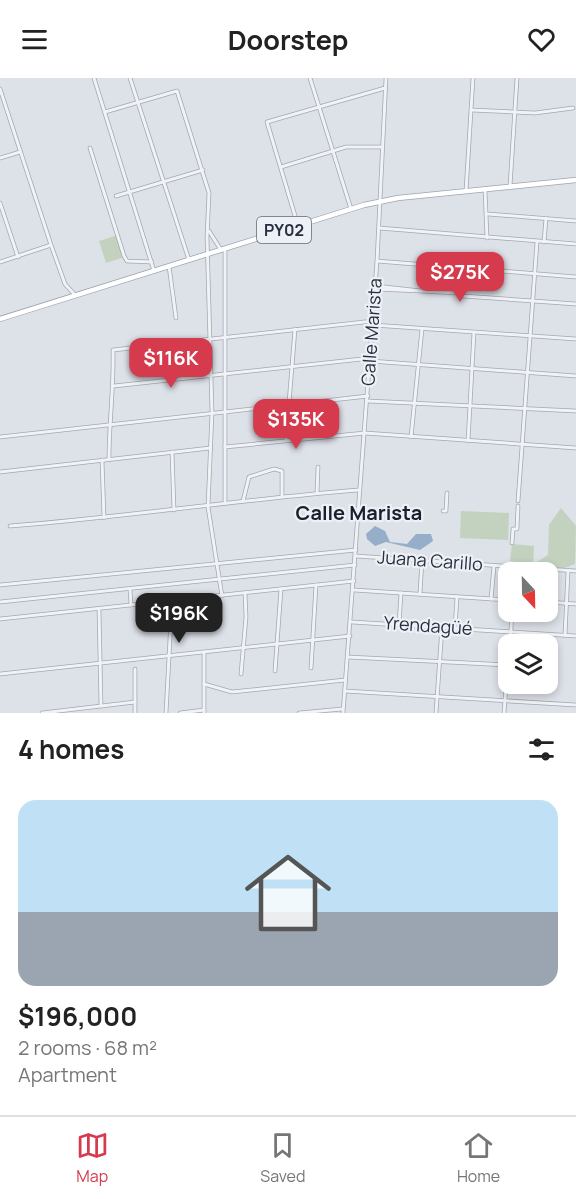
<!DOCTYPE html>
<meta charset="utf-8">
<style>
:root{--surface:#fff;--page:#f6f6f6;--text:#222;--muted:#767676;--line:#e0e0e0;--accent:#d53a4d}
body{margin:0;font-family:Manrope,sans-serif;background:var(--page);color:var(--text);height:100vh;display:flex;flex-direction:column;font-size:22px;white-space:nowrap}
*{box-sizing:border-box;margin:0}
p{font-size:20px;color:var(--muted)}
.icon{flex:none;width:33px;height:33px;fill:none;stroke:currentColor;stroke-width:2;stroke-linecap:round;stroke-linejoin:round}
.map{position:relative;height:635px;overflow:hidden}
.side{display:flex;flex-direction:column;background:var(--surface);flex:1}
.side>*{flex:none}
.needle{width:39px;rotate:158deg}
.buttons{position:absolute;left:498px;top:484px;display:grid;gap:12px}
.buttons a{display:grid;place-items:center;width:60px;height:60px;border-radius:12px;background:var(--surface);box-shadow:0 3px 9px #0003;font-size:30px}
.price{position:absolute;translate:-50% -51px;padding:0 14px;border-radius:12px;background:var(--accent);color:#fff;font-size:20px;line-height:39px;filter:drop-shadow(0 2px 3px #0008)}
.price::after{content:'';position:absolute;left:50%;top:36px;width:18px;height:14px;margin-left:-9px;background:inherit;clip-path:polygon(0 0,100% 0,50% 100%)}
.price.active{background:#222;color:#fff}
ul{padding:0;list-style:none}
li{display:grid;align-content:center;gap:12px;height:318px;padding:0 18px}
li span{display:grid;place-items:center;height:186px;border-radius:18px;color:#555}
li>.icon{margin-inline-start:auto}
span .icon{width:108px;height:108px;fill:#fffc;stroke-width:1}
li b{font-size:26px}
h2{display:flex;justify-content:space-between;align-items:center;height:72px;padding:0 18px;font-size:26px}
header{display:flex;justify-content:space-between;align-items:center;height:78px;padding:0 18px;background:var(--surface);font-size:27px;font-weight:700}
.dock{display:flex;justify-content:space-around;align-items:center;height:84px;border-top:2px solid var(--line);background:var(--surface);font-size:16px;color:var(--muted)}
.dock a{display:grid;justify-items:center;gap:3px}
.dock .active{color:var(--accent)}
.map>svg:first-child{display:block}
</style>
<header><svg class="icon" aria-label="menu" viewBox="0 0 24 24"><path d="M4 6h16M4 12h16M4 18h16"/></svg>Doorstep<svg class="icon" aria-label="heart" viewBox="0 0 24 24"><path d="M12 20l-8-8c-3-5 5-10 8-4 3-6 11-1 8 4z"/></svg></header>
<div class="map">
<svg width="576" height="635" viewBox="0 0 576 635">
<rect width="100%" height="100%" fill="#dde1e8"/>
<g fill="#c2d2be">
<path d="M118 157 124 179 106 185 99 163Z"/>
<path d="M561 430 576 448 575 486 562 491 551 487 544 495H540L537 484 548 477 549 447Z"/>
<path d="M461 433 509 435 508 462 460 460Z"/>
<path d="M512 466 534 468 533 486 510 483Z"/>
</g>
<path fill="#96aeca" d="M375 448 385 453 390 464 407 466 416 456H431L433 463 420 472 386 464 375 468 367 461 366 456Z"/>
<g fill="none" stroke-linecap="round" stroke-linejoin="round">
<defs>
<g id="street">
<path d="M94 0 154 193"/>
<path d="M130 0 189 182"/>
<path d="M310 0 351 131"/>
<path d="M0 11 51 167 65 206 75 217"/>
<path d="M471 32 535 35 573 30"/>
<path d="M105 34 177 13 209 115 207 159 212 334 208 429 222 518"/>
<path d="M90 70 124 178 127 183 152 184"/>
<path d="M0 80 20 74"/>
<path d="M281 89 346 69H381"/>
<path d="M510 108 517 0"/>
<path d="M485 111 487 160"/>
<path d="M466 113 473 0"/>
<path d="M116 118 203 92"/>
<path d="M0 125 18 179"/>
<path d="M488 136 576 143"/>
<path d="M298 148 267 44 385 10"/>
<path d="M379 150 576 166"/>
<path d="M209 153 221 172"/>
<path d="M544 164 546 140"/>
<path d="M377 183 576 199"/>
<path d="M0 184 51 167"/>
<path d="M169 188 176 240"/>
<path d="M375 211 421 213 376 208"/>
<path d="M421 213 457 215 462 190"/>
<path d="M457 215 463 218 576 226"/>
<path d="M373 247 576 261"/>
<path d="M370 283 576 298"/>
<path d="M114 308 371 280"/>
<path d="M368 323 576 333"/>
<path d="M0 359 368 318"/>
<path d="M411 359 422 251"/>
<path d="M286 362 295 251"/>
<path d="M468 363 474 254"/>
<path d="M225 369 365 355 576 370"/>
<path d="M172 374 174 432"/>
<path d="M109 381C109 344 114 309 113 272L373 243"/>
<path d="M102 382 104 440"/>
<path d="M0 394 210 370"/>
<path d="M317 415 318 389"/>
<path d="M243 423 249 399 274 391 282 393V418"/>
<path d="M518 423 537 164"/>
<path d="M225 425V171"/>
<path d="M443 433H446L447 415"/>
<path d="M10 448C127 439 242 421 359 412"/>
<path d="M512 465 513 451H517L518 428"/>
<path d="M356 478 576 493"/>
<path d="M0 507 356 472"/>
<path d="M130 511 131 527"/>
<path d="M354 512 508 522"/>
<path d="M420 515 422 482"/>
<path d="M491 521 494 488"/>
<path d="M0 524 355 487"/>
<path d="M548 524 576 526"/>
<path d="M99 531 101 628"/>
<path d="M0 541 354 503"/>
<path d="M352 544 576 558"/>
<path d="M399 546 401 515"/>
<path d="M455 550 457 519"/>
<path d="M565 557 568 493"/>
<path d="M510 567 512 534"/>
<path d="M348 579 508 587"/>
<path d="M311 590 316 507"/>
<path d="M135 591V635"/>
<path d="M275 593 281 511"/>
<path d="M0 596 350 558"/>
<path d="M241 596 246 539 245 515"/>
<path d="M204 606 232 614 345 602"/>
<path d="M345 613 576 627"/>
<path d="M42 635 135 624"/>
<path d="M166 635 172 523"/>
<path d="M180 635 204 632"/>
<path d="M204 635V574"/>
<path d="M299 635 342 631"/>
<path d="M343 635 377 183 386 0"/>
<path d="M436 635 442 549"/>
<path d="M504 635 508 581"/>
</g>
<path id="primary" d="M0 241 364 127 398 120 576 102"/>
</defs>
<use href="#street" stroke="#a2a8b2" stroke-width="4.5"/>
<use href="#primary" stroke="#9ca5b4" stroke-width="6"/>
<use href="#street" stroke="#f0f2f6" stroke-width="3"/>
<use href="#primary" stroke="#fff" stroke-width="4.5"/>
</g>
<g text-anchor="middle" stroke-width="4.5" stroke-linejoin="round" paint-order="stroke">
<rect fill="#edf0f5" stroke="#626876" stroke-width="1.5" x="257" y="139" width="54" height="26" rx="4.5"/>
<g font-size="16" font-weight="bold" fill="#262e3f">
<text x="284" y="158">PY02</text>
</g>
<g font-size="18" fill="#262e3f" stroke="#edf0f5">
<text transform="translate(372 254) rotate(-86)" y="6">Calle Marista</text>
<text transform="translate(430 483) rotate(4)" y="6">Juana Carillo</text>
<text transform="translate(428 548) rotate(4)" y="6">Yrendagüé</text>
</g>
<g font-size="20" font-weight="bold" fill="#182030" stroke="#edf0f5">
<text x="359" y="442">Calle Marista</text>
</g>
</g>
</svg>
<div class="buttons">
<a><svg class="needle" viewBox="-14 -14 28 28"><path d="M0-13l5 13h-10z" fill="#e53935"/><path d="M0 13l5-13h-10z" fill="#767676"/></svg></a>
<a><svg class="icon" aria-label="layers" viewBox="0 0 24 24"><path d="M12 4l9 5-9 5-9-5zM3 14l9 5 9-5"/></svg></a>
</div>
<b class="price" style="left:460px;top:225px">$275K</b>
<b class="price" style="left:171px;top:311px">$116K</b>
<b class="price" style="left:296px;top:372px">$135K</b>
<b class="price active" style="left:179px;top:566px">$196K</b>
</div>
<section class="side">
<h2>4 homes<svg class="icon" aria-label="filters" viewBox="0 0 24 24"><path d="M4 7h16M4 17h16"/><circle cx="9" cy="7" r="2"/><circle cx="15" cy="17" r="2"/></svg></h2>
<ul>
<li><span style="background:linear-gradient(#bfe0f5 60%,#9aa5b1 0)"><svg class="icon" aria-label="home" viewBox="0 0 24 24"><path d="M3 11l9-7 9 7M6 9v11h12V9"/></svg></span><div><b>$196,000</b><p>2 rooms · 68 m²</p><p>Apartment</p></div></li>
</ul>
</section>
<nav class="dock">
<a class="active"><svg class="icon" aria-label="map" viewBox="0 0 24 24"><path d="M3 6l6-2 6 2 6-2v14l-6 2-6-2-6 2zM9 4v14M15 6v14"/></svg>Map</a>
<a><svg class="icon" aria-label="saved" viewBox="0 0 24 24"><path d="M7 4h10v16l-5-4-5 4z"/></svg>Saved</a>
<a><svg class="icon" aria-label="home" viewBox="0 0 24 24"><path d="M3 11l9-7 9 7M6 9v11h12V9"/></svg>Home</a>
</nav>
